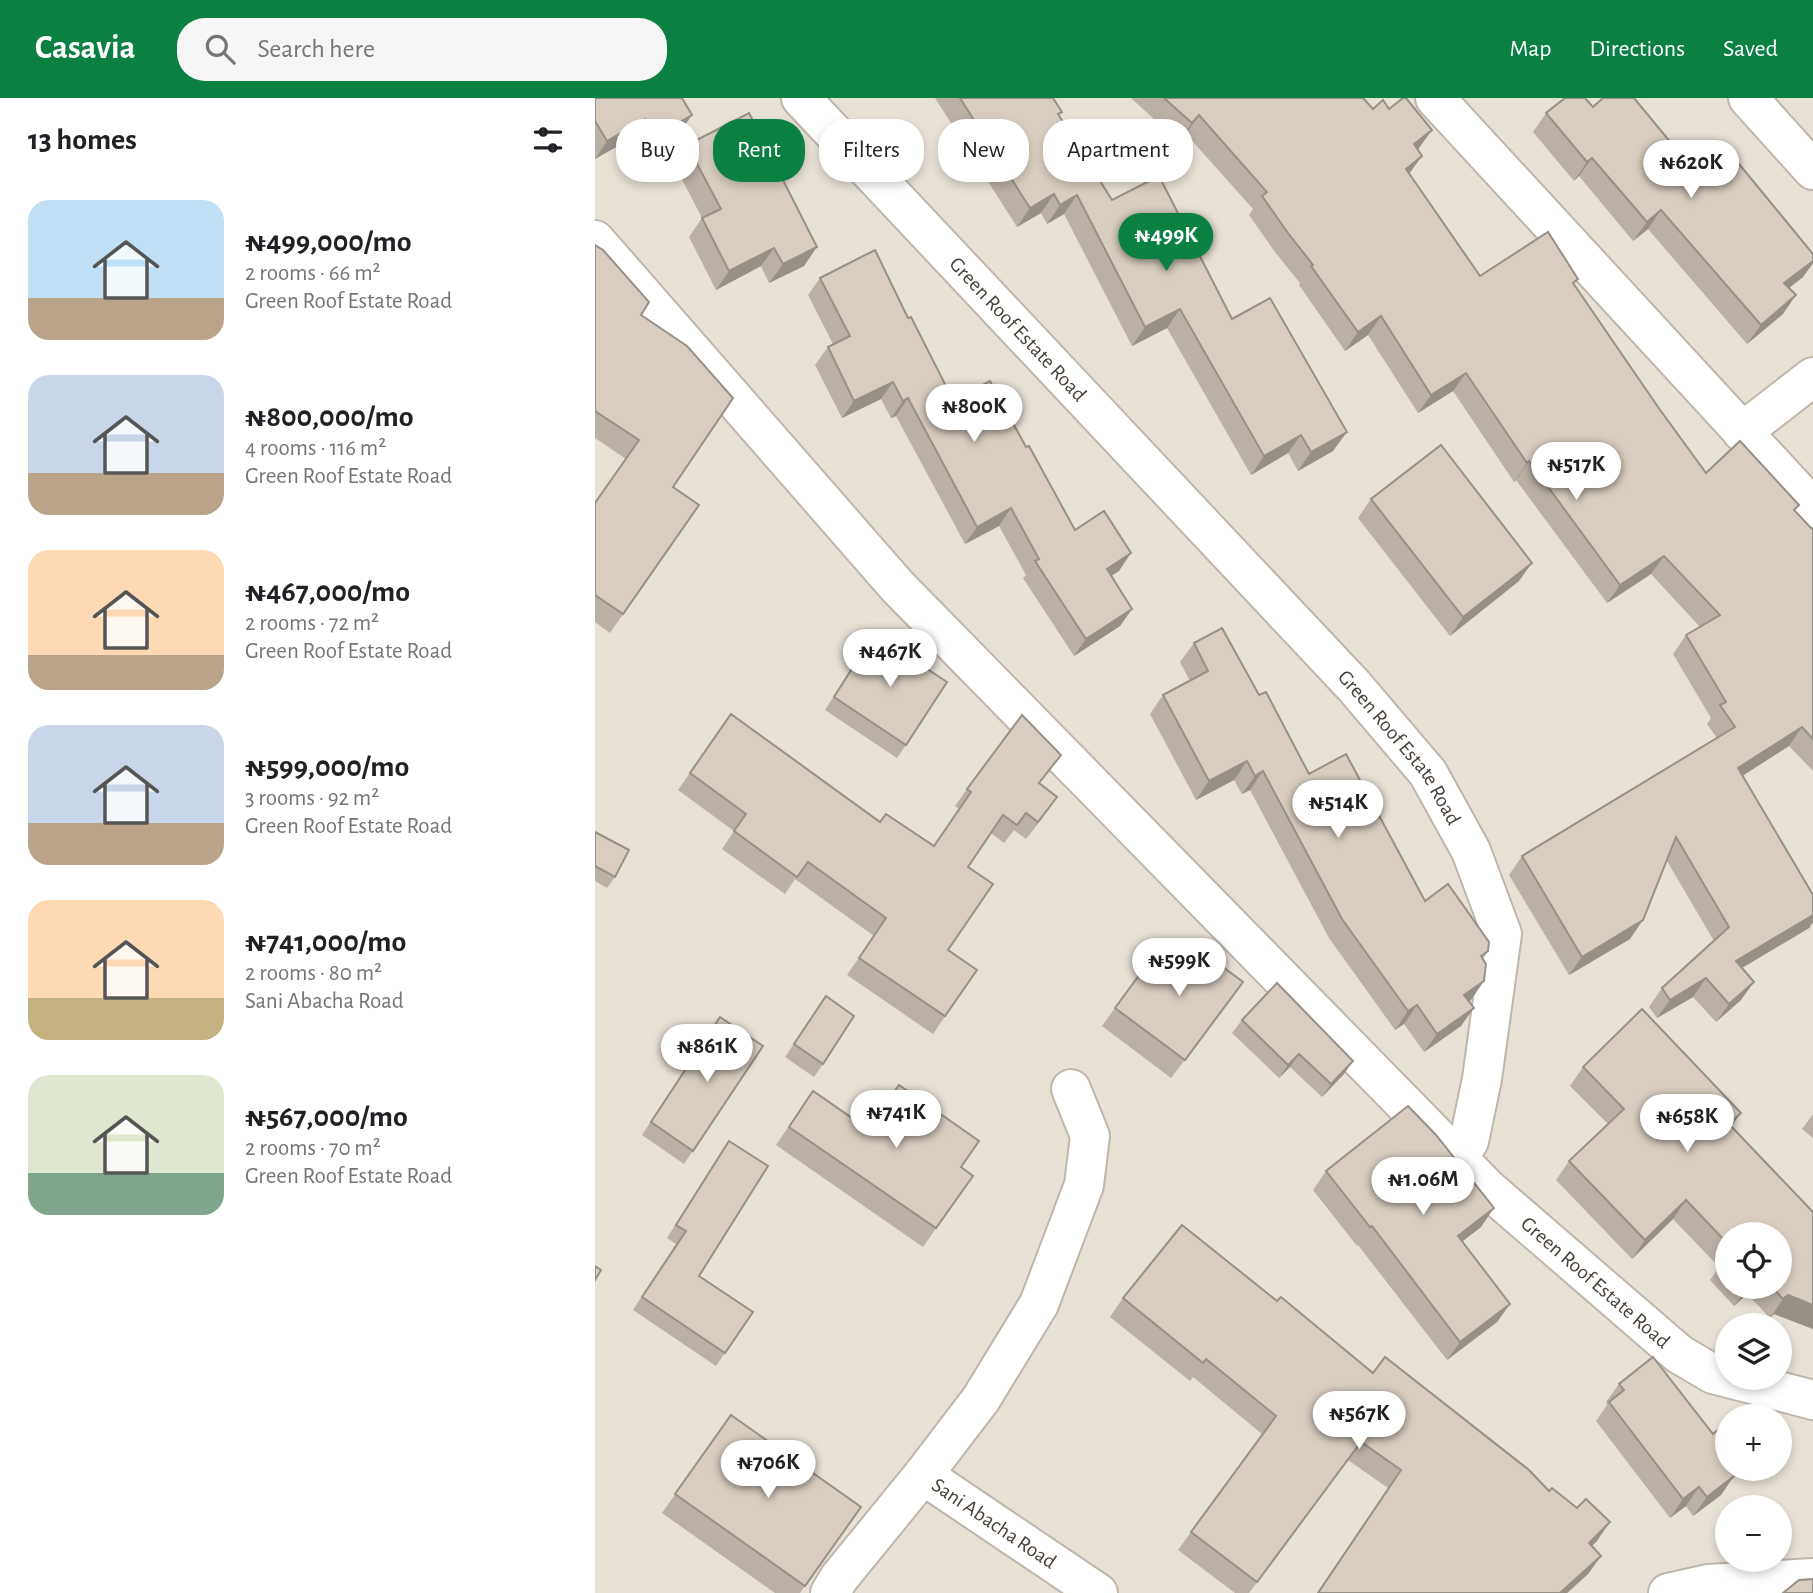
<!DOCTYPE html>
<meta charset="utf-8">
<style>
:root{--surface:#fff;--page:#f6f6f6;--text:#202124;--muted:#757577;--accent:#0b8043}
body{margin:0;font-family:"Alegreya Sans",sans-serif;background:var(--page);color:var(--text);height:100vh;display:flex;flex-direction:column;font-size:26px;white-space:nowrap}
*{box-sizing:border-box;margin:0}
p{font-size:23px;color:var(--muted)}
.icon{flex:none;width:38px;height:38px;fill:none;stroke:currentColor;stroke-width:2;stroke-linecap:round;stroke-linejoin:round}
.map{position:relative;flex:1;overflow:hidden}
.side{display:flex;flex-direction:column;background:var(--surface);width:595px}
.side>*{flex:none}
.guide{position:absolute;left:21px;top:21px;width:665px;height:63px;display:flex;gap:14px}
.controls{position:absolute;left:1120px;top:1124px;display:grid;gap:14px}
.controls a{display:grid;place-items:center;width:77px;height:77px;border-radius:50%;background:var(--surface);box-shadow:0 4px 10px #0003;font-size:35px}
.price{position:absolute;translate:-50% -60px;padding:0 16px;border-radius:24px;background:#fff;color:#222;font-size:23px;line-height:46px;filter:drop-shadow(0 2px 4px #0008)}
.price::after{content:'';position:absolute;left:50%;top:42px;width:21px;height:16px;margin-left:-10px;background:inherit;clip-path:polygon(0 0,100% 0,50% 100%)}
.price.on{background:var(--accent);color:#fff}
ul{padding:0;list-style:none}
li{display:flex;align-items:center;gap:21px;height:175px;padding:0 28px}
li span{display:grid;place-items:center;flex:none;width:196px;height:140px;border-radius:21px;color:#555}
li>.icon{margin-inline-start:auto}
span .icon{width:84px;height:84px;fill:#fffc;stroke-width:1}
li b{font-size:30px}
h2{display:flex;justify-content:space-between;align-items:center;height:84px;padding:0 28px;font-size:30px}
.chip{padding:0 24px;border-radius:28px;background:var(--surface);box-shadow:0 4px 10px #0003;font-size:24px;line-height:63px}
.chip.on{background:var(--accent);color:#fff}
header{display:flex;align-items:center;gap:42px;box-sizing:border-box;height:98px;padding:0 35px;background:var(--accent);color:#fff}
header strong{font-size:33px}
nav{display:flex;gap:38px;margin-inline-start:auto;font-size:24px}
.search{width:490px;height:63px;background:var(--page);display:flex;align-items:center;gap:18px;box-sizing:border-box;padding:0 24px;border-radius:28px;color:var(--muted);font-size:26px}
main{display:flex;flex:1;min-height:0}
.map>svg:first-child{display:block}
</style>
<header>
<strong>Casavia</strong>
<div class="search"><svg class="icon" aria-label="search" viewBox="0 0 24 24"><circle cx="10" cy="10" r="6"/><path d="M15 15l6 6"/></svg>Search here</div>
<nav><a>Map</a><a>Directions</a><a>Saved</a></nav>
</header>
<main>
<section class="side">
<h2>13 homes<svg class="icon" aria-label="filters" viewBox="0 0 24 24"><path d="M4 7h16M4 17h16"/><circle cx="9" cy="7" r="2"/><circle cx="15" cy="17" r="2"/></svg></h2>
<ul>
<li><span style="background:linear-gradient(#bfe0f5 70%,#b9a48a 0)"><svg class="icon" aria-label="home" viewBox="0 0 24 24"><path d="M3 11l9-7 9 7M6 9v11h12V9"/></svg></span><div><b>₦499,000/mo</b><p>2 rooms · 66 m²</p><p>Green Roof Estate Road</p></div></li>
<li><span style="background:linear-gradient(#c9d6e8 70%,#b9a48a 0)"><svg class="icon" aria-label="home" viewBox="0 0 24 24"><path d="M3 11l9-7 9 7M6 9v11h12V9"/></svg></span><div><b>₦800,000/mo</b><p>4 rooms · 116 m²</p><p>Green Roof Estate Road</p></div></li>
<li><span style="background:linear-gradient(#ffd9b3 75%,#b9a48a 0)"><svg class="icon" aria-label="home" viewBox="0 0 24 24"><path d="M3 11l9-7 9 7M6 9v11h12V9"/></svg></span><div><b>₦467,000/mo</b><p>2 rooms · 72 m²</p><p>Green Roof Estate Road</p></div></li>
<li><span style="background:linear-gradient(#c9d6e8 70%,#b9a48a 0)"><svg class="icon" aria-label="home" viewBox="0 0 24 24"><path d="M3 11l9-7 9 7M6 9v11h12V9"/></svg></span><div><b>₦599,000/mo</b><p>3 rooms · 92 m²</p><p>Green Roof Estate Road</p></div></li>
<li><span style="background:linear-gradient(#ffd9b3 70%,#c2b280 0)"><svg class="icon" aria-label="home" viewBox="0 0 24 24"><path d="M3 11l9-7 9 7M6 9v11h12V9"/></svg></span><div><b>₦741,000/mo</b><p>2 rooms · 80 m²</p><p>Sani Abacha Road</p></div></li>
<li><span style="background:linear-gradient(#dfe7d0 70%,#7fa58c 0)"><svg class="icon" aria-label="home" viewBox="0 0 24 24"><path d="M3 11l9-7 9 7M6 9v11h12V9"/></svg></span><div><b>₦567,000/mo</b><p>2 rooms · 70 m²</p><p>Green Roof Estate Road</p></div></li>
</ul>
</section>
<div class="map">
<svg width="1218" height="1495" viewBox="0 0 1218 1495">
<rect width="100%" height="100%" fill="#f3efe8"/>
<path fill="#e7e1d6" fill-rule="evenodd" d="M0 0H1218V1495H0ZM1132 1136H1185V1188H1132ZM1132 1227H1185V1279H1132ZM1132 1318H1185V1370H1132ZM1132 1409H1185V1461H1132Z"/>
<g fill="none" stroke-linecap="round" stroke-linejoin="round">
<defs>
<g id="minor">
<path id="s1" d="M206 0 759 588 833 675 876 753 907 836 887 981 874 1043 863 1062"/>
<path d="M840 0 1218 410"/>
<path d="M1153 0 1218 72"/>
<path id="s2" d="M0 142 302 488 893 1091 1084 1256 1118 1276 1218 1302"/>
<path d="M1147 334 1218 279"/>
<path id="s3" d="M328 1377 503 1495"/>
<path d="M235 1495 244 1480 328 1377 386 1301 444 1206 489 1087 495 1038 476 991"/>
<path d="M1073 1495 1113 1486 1218 1480"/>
</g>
</defs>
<use href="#minor" stroke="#bfb6aa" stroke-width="42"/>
<use href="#minor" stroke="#fff" stroke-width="38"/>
</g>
<g fill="#bab0a5" fill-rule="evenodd">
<path d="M0 0 84 36 47 57 37 40 0 61Z"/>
<path d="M340 0H458L467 14 464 18 517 102 637 221 738 353 703 373 693 355 656 377 572 230 537 248 469 116 452 126 446 115 422 129Z"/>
<path d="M536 0H768L778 11 824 50 814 77 885 178 979 187 1063 309 1111 375 1200 413 1218 432V673L1194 648 1147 678 1218 797V824L1214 830 1147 870 1146 902 1121 924 1098 899 1062 920 1054 909 1067 890 1119 843 1072 763 1035 841 974 877 914 777 927 758 1122 640 1112 626 1116 620 1078 556 1091 537 1105 529 1056 476 1012 505 921 382 919 384 858 293 823 315 773 237 750 253 704 187 705 185 680 154 654 117 658 111 591 36 584 44Z"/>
<path d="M998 9 1110 86 1218 156V165L1208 179 1194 190 1188 216 1152 246 1053 131 1038 143 984 78 979 83 938 34 951 15Z"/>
<path d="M92 47 209 168 174 185 166 168 121 192 94 139 107 120 79 66Z"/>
<path d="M0 147 46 217 78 389 104 407 15 535 0 524V405L31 361 0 340Z"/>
<path d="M225 180 313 220 358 302 431 349 480 432 524 473 516 478 537 511 525 528 479 558 428 480 431 477 404 428 370 446 301 318 296 320 286 301 247 320 220 267 233 249 238 246 213 197Z"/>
<path d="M776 401 924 483 855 538 763 420Z"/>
<path d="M279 536 311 647 302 660 230 612Z"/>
<path d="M599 545 664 597 714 676 830 803 893 853 888 861 889 883 874 903 866 928 829 954 809 926 800 932 734 840 655 692 647 696 639 682 601 702 555 616 568 597 595 583 585 564Z"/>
<path d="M136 616 285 724 339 748 364 711 360 708 372 691 445 686 462 699 431 741 419 732 409 745 396 735 373 769 353 852 382 872 338 936 252 877 279 838 200 781 190 796 127 751 139 733 83 692Z"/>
<path d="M0 734 20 779 12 790 0 783Z"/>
<path d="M577 864 648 884 576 980 507 928 520 910Z"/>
<path d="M231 898 228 966 219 979 190 959Z"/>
<path d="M647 922 749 976 727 999 695 969 684 980 637 935Z"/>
<path d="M116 932 168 948 89 1066 47 1037Z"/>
<path d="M988 969 1136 1029 1218 1231 1179 1216 1175 1220 1152 1196 1139 1208 1115 1182 1124 1169 1078 1121 1037 1161 961 1082 974 1063 1013 1026 975 988ZM1132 1136 1185 1188H1132Z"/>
<path d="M218 993 273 1031 366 1069 378 1078 328 1149 181 1047Z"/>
<path d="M1218 1016V1040L1207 1031Z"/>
<path d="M134 1043 104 1178 158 1214 121 1268 38 1212 81 1146 72 1140Z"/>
<path d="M731 1073 886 1129 867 1143 915 1206 902 1224 852 1262 763 1147 762 1148 718 1092Z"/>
<path d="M528 1200 682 1203 1002 1443 997 1448 1006 1458 993 1476 972 1495H722L793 1390 753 1362 654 1495H640L583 1452 667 1336 598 1279 595 1283 515 1219Z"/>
<path d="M1024 1286 1134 1371 1139 1378 1126 1397 1098 1418 1091 1408 1075 1420 1001 1323 1012 1307 1011 1304Z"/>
<path d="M136 1317 266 1409 205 1495H180L67 1415Z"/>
</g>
<g fill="#979086">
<path d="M97 17 84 36 47 57 61 38Z"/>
<path d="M604 17 591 36 584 44 597 25Z"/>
<path d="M50 21 37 40 0 61 12 43Z"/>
<path d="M837 32 824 50 806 65 819 46Z"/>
<path d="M827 58 814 76 811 71Z"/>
<path d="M997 60 984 78 979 83 992 64Z"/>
<path d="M459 96 446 115 422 129 435 110Z"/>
<path d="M482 97 469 116 452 126 465 107Z"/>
<path d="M1066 112 1053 131 1038 143 1052 124Z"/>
<path d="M222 149 209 168 174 185 188 166Z"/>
<path d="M179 150 166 168 121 192 134 173Z"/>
<path d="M1218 163V165L1208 179 1176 204 1189 185Z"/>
<path d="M1201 197 1188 216 1152 246 1166 227Z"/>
<path d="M585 211 572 230 537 248 550 229Z"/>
<path d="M786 218 773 237 750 253 763 234Z"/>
<path d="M871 275 858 293 823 315 836 297Z"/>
<path d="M298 284 286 301 247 320 259 303Z"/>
<path d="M313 300 301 318 296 320 308 303Z"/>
<path d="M752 334 738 353 703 373 716 354Z"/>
<path d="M706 337 693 355 656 377 669 358Z"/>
<path d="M934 363 921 382 919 384 932 365Z"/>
<path d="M416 410 404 428 370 446 382 429Z"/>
<path d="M536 455 524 473 500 488 512 471Z"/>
<path d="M1069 458 1056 476 1012 505 1025 487Z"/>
<path d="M937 465 924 483 855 538 868 519Z"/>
<path d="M537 511 525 528 479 558 491 541Z"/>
<path d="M1207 629 1194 648 1130 689 1143 670Z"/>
<path d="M652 663 639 682 601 702 614 683Z"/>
<path d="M668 673 655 692 647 696 660 678Z"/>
<path d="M462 699 450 716 431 741 443 724Z"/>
<path d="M1218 817V824L1214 830 1128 881 1141 863Z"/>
<path d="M1048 822 1035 841 974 877 987 859Z"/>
<path d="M1111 880 1098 899 1062 920 1075 902Z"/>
<path d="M889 883 876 902 856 915 869 897Z"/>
<path d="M648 884 635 903 576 980 590 962Z"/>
<path d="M1159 884 1146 902 1121 924 1134 906Z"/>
<path d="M822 907 809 926 800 932 813 913Z"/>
<path d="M879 910 866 928 829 954 842 936Z"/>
<path d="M704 956 695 969 684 980 693 967Z"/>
<path d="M758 963 749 976 727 999 736 986Z"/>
<path d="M1146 1015 1133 1033 1134 1026Z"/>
<path d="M1091 1102 1078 1121 1037 1161 1050 1142Z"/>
<path d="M899 1110 886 1129 850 1157 863 1138Z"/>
<path d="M1154 1188H1157L1152 1196 1139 1208Z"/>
<path d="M1193 1197 1218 1207V1231L1179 1216 1175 1220 1188 1201Z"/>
<path d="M915 1206 902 1224 852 1262 865 1244Z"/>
<path d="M766 1344 753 1362 654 1495 662 1484Z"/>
<path d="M1139 1378 1126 1397 1098 1418 1112 1399Z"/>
<path d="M1104 1389 1091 1408 1075 1420 1088 1401Z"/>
<path d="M1015 1424 1002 1443 981 1463 994 1445Z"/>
<path d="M1006 1458 993 1476 972 1495H965Z"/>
</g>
<g fill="#d8cdc0" stroke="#979086" stroke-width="2">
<path d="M0 0H87L97 17 61 38 50 21 12 43 0 23Z"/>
<path d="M365 0H458L467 14 463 16 517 102 564 78 637 221 675 200 752 334 716 354 706 337 669 358 585 211 550 229 482 97 465 107 459 96 435 110Z"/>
<path d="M569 0H768L778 11 788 2 794 11 808 0H811L837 32 819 46 827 58 811 71 885 178 953 134 983 181 978 185 1063 309 1111 375 1145 343 1204 407 1199 412 1218 432V641L1207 629 1143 670 1218 797V817L1141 863 1159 884 1134 906 1111 880 1075 902 1067 890 1134 829 1081 739 1048 822 987 859 927 758 1140 629 1125 607 1131 604 1091 537 1125 517 1069 458 1025 487 934 363 932 365 871 275 836 297 786 218 763 234 716 168 718 167 693 135 667 98 672 94 604 17 597 25Z"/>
<path d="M970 0H990L998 9 1008 0H1039L1110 86 1140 61 1218 156V163L1189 185 1201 197 1166 227 1066 112 1052 124 997 60 992 64 951 15Z"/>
<path d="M154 15 222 149 188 166 179 150 134 173 107 120 126 111 92 47Z"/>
<path d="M0 147 8 152 54 204 46 217 92 248 138 300 78 389 104 407 28 516 0 497V405L44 342 0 313Z"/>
<path d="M280 152 313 220 316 219 358 302 395 283 431 349 434 348 480 432 509 413 536 455 512 471 537 511 491 541 440 463 444 461 416 410 382 429 313 300 308 303 298 284 259 303 233 249 255 238 225 180Z"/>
<path d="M846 347 937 465 868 519 776 401Z"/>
<path d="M627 530 664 597 671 594 714 676 751 656 830 803 853 786 894 844 893 853 886 858 891 866 889 883 869 897 879 910 842 936 822 907 813 913 747 821 668 673 660 678 652 663 614 683 568 597 613 573 599 545Z"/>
<path d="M279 536 352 584 311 647 239 599Z"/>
<path d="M136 616 285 724 291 716 339 748 376 694 372 691 427 617 466 657 444 685 462 699 443 724 431 715 422 727 408 717 373 769 398 786 353 852 382 872 350 918 264 860 291 820 213 764 202 779 139 733 151 716 95 675Z"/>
<path d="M0 734 34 752 20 779 0 768Z"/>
<path d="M593 843 648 884 590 962 520 910 562 853 577 864Z"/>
<path d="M682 885 758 963 736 986 704 956 693 967 647 922Z"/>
<path d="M231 898 259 918 228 966 199 946Z"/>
<path d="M1047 911 1146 1015 1134 1026 1218 1114V1207L1193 1197 1188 1201 1176 1188H1185V1136H1132V1145L1091 1102 1050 1142 974 1063 1029 1011 988 969Z"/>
<path d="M125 919 168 948 98 1053 56 1024Z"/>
<path d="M304 987 384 1043 366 1069 378 1078 341 1130 194 1029 218 993 273 1031Z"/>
<path d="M813 1008 841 1037 899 1110 863 1138 915 1206 865 1244 777 1128 775 1129 731 1073Z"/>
<path d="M134 1043 173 1068 104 1178 158 1214 130 1255 47 1199 91 1133 81 1127Z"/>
<path d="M587 1127 682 1203 686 1199 778 1275 790 1259 934 1372 954 1393 957 1390 982 1410 991 1401 1015 1424 994 1445 1006 1458 965 1495H723L806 1372 766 1344 662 1484 596 1434 681 1318 611 1261 608 1265 528 1200Z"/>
<path d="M1132 1159V1168L1128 1163Z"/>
<path d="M0 1168 6 1172 0 1182Z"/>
<path d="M1058 1259 1118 1336 1126 1329 1132 1336V1364L1130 1366 1132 1370 1139 1378 1112 1399 1104 1389 1088 1401 1014 1304 1029 1292 1024 1286Z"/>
<path d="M136 1317 266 1409 210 1488 80 1396Z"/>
<path d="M1218 1481V1495H1188L1204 1482Z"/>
</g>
<g text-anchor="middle" stroke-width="5" stroke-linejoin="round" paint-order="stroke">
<g font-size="21" fill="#463f36" stroke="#fff">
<text dy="7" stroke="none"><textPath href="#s1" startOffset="317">Green Roof Estate Road</textPath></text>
<text dy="7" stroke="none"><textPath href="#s1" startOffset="884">Green Roof Estate Road</textPath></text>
<text dy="7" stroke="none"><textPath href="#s2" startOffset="1446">Green Roof Estate Road</textPath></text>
<text dy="7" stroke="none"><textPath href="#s3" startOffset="86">Sani Abacha Road</textPath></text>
</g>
</g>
</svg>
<div class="controls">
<a><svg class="icon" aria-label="locate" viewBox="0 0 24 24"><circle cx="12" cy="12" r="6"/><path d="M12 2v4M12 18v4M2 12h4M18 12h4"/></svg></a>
<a><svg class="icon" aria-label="layers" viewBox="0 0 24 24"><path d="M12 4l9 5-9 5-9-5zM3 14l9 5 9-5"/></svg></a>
<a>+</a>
<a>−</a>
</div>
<b class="price" style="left:1096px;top:102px">₦620K</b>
<b class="price on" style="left:571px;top:175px">₦499K</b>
<b class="price" style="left:379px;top:346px">₦800K</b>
<b class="price" style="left:981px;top:404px">₦517K</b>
<b class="price" style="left:295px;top:591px">₦467K</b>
<b class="price" style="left:743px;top:742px">₦514K</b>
<b class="price" style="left:584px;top:900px">₦599K</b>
<b class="price" style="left:112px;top:986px">₦861K</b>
<b class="price" style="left:301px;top:1052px">₦741K</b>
<b class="price" style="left:1092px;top:1056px">₦658K</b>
<b class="price" style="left:828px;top:1119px">₦1.06M</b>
<b class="price" style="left:764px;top:1353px">₦567K</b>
<b class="price" style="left:173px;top:1402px">₦706K</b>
<div class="guide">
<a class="chip">Buy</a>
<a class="chip on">Rent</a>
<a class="chip">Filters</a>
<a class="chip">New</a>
<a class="chip">Apartment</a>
</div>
</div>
</main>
